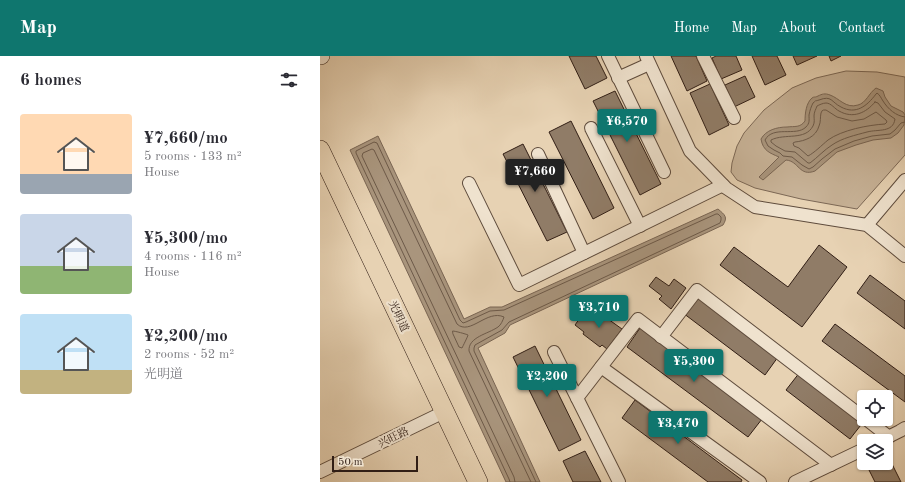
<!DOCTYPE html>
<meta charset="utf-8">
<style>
:root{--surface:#fff;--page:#f7f7f7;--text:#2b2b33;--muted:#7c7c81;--accent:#0f766e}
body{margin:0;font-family:"Old Standard TT","Noto Serif SC",serif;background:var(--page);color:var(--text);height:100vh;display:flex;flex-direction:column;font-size:15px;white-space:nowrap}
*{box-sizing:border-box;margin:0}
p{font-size:13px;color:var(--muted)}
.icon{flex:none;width:22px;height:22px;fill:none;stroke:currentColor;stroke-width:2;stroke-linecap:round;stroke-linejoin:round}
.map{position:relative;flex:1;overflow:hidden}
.details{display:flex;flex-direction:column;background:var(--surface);width:320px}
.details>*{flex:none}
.fabs{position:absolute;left:537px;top:334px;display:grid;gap:8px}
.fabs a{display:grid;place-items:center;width:36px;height:36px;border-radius:4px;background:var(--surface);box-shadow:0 1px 3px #0004;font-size:20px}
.scale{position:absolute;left:12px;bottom:10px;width:86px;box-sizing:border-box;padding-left:4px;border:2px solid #311e15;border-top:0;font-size:11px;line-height:14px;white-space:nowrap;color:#311e15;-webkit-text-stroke:3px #efe2ce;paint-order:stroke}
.price{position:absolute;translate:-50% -34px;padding:0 9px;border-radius:4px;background:var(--accent);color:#fff;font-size:13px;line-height:26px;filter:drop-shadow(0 1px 2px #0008)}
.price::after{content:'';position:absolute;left:50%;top:24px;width:12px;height:9px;margin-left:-6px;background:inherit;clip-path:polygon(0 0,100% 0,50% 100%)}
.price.on{background:#222;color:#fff}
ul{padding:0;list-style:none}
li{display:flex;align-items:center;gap:12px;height:100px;padding:0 20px}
li span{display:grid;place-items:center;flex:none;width:112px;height:80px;border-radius:4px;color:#555}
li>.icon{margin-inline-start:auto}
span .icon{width:48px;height:48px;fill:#fffc;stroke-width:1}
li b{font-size:17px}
h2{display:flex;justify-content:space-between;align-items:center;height:48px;padding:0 20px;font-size:17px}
header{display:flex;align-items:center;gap:24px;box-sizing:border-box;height:56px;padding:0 20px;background:var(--accent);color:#fff}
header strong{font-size:19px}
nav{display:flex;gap:22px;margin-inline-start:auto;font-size:14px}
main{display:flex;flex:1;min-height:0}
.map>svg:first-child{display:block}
</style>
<header>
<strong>Map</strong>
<nav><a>Home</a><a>Map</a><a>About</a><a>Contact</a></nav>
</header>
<main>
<section class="details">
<h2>6 homes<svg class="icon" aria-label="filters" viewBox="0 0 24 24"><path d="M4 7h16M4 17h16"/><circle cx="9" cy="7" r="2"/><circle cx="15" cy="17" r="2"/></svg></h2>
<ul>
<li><span style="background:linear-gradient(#ffd9b3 75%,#9aa5b1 0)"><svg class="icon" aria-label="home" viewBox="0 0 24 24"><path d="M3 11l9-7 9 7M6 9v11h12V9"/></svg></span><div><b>¥7,660/mo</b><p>5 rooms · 133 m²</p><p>House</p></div></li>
<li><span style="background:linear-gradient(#c9d6e8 65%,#8fb573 0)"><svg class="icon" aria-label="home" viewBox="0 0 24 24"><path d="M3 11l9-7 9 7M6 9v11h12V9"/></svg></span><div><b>¥5,300/mo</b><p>4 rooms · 116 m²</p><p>House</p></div></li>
<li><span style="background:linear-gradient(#bfe0f5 70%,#c2b280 0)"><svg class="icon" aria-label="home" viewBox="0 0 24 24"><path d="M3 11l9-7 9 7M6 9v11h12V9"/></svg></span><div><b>¥2,200/mo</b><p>2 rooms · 52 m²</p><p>光明道</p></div></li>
</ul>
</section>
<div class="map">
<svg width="585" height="426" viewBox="0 0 585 426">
<rect width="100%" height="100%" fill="#e7d2b3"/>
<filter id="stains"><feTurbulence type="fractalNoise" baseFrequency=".005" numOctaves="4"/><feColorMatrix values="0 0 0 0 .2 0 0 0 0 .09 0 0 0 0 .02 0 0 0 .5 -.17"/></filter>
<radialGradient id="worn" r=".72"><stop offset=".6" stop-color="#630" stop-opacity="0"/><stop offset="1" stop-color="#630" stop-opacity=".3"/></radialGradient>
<path fill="#c8b398" stroke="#7c6856" d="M526 15 557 16 585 21V99L537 153 481 143 435 132 417 124 411 116 412 107 417 90 424 77 444 54 472 32 496 22Z"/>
<g fill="#a9957d" stroke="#796553">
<path d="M556 32 563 35 565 41 571 50 583 56 585 59 584 69 578 77 571 82 553 84 536 89 517 96 495 115C479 121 479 105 466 104L443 124 439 121 459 101C450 97 443 95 441 83 446 74 457 71 467 71 475 70 480 72 485 65 485 58 486 47 492 42 495 40 494 42 498 40 502 38 505 37 510 39 519 42 526 53 538 49 546 47 549 37 556 32Z"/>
<path d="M58 80 144 263 170 251H182L398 153C405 159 408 161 403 169L190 269 185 277 158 292 220 426H186L30 94Z"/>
</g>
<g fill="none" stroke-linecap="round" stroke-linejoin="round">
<g stroke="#6d5a49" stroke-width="1">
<path d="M555 46 558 47 565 56 575 63C573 77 558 73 547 76 536 79 522 82 512 89 504 94 498 101 490 107H488L475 96 465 95 456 90 451 86V84C465 77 485 85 493 70 495 66 494 63 494 60 494 56 496 53 497 50 499 49 503 47 506 47 511 47 515 53 519 55 533 63 546 57 555 46Z"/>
<path d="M504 54H506L517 61 532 65 544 63 556 56 566 64 567 66 565 68C548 69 522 74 508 84 502 89 494 97 488 100L479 92 474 90 473 87 475 86C485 85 496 81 499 70 501 66 500 61 501 57L502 55Z"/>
<path d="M585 61C576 60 568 53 563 45 561 42 560 39 557 37L556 38C547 50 536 59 521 51 511 46 512 39 499 44 493 46 498 43 493 47 491 51 490 54 489 59 489 64 490 67 486 71 476 81 453 69 445 84L448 90 454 94 460 97 463 100 472 101 482 109 489 113 493 111 502 103 515 93 534 85 552 80 570 78 575 74 581 67 585 66"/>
<path d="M133 275C135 275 146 278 148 279 148 280 143 290 142 292L139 291 133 278Z"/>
<path d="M190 426 189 423 36 97V95L54 86 57 87 140 264 143 267 146 266 170 255 184 254 396 158H398L401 161V164L400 167 189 266 182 274 155 289 154 292V295L216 426"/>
<path d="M195 426 194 421 42 100 43 97 52 93 54 94 137 268C150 280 167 253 184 261 183 264 181 269 178 271 168 278 148 281 149 295L211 426"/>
</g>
</g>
<g fill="#907c67" stroke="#311e15">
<path d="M249 0H276L287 22 265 33Z"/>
<path d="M351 0H376L387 25 367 35Z"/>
<path d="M396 0H416L422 14 401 23 392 2Z"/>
<path d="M432 0H457L466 19 445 29Z"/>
<path d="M473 0H497L477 9Z"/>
<path d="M509 0H521L511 5Z"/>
<path d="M425 20 435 41 414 51 405 29Z"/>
<path d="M390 28 409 69 389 79 370 37Z"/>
<path d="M295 35 341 128 320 139 273 45Z"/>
<path d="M251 65 294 152 273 163 229 76Z"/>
<path d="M203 88 247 176 227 185 183 98Z"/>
<path d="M499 189 527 211 482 271 400 209 414 191 468 231Z"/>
<path d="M550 219 585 245V273L537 237Z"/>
<path d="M336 221 349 230 354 223 366 232 351 253 339 243 342 240 329 230Z"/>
<path d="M377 239 458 301 445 319 363 257Z"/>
<path d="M274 253 302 273 287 293 282 289 280 291 263 278 264 276 255 269 262 259 267 263Z"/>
<path d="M515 268 585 320V346L502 285Z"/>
<path d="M320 272 442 363 428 381 307 291Z"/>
<path d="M215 290 261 384 239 395 193 301Z"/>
<path d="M480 316 544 365 530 383 466 334Z"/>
<path d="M315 344 422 424 421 426H388L302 362Z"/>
<path d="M265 395 281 426H253L243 405Z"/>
<path d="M566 398H567L581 426H555L546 408 548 407H566Z"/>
</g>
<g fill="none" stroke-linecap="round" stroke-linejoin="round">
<defs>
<g id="street">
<path d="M288 0 344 116"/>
<path d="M326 0 370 95 406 132 435 151 547 169 585 200"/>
<path d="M383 0 414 62"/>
<path d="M298 22 329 8"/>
<path d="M271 72 320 170"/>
<path d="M218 98 264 197"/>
<path d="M149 127 199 229 403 129"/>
<path d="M547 169 585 124"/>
<path d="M341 281 377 234 544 362"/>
<path d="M234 296 299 426"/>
<path d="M281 311 440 426"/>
<path d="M257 342 318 263 511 409"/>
<path d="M546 363 569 381"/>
<path d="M560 385 580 375 585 372"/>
<path d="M0 416 124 356"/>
<path d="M475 426 544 393"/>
</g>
<path id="secondary" d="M0 0H1"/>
<path id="primary" d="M0 94 158 426"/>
</defs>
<use href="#street" stroke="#5e4b3c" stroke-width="14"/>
<use href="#secondary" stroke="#311e15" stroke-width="18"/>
<use href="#primary" stroke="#311e15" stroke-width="20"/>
<use href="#street" stroke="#efe2ce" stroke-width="12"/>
<use href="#secondary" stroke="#efe2ce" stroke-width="17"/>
<use href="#primary" stroke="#e7d2b3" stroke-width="19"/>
</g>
<g text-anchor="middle" stroke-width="4" stroke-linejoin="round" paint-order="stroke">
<g font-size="11" fill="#311e15" stroke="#efe2ce">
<text transform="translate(79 260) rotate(65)" y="4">光明道</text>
<text transform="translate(73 381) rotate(-26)" y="4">兴旺路</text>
</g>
</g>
<rect width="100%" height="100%" filter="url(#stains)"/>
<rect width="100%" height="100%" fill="url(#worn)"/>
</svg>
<div class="fabs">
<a><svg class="icon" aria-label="locate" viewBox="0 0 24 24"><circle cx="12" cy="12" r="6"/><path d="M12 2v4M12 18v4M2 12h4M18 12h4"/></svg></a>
<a><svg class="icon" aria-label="layers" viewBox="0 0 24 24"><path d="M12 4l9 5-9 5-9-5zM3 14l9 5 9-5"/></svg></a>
</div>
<div class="scale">50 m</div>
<b class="price" style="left:307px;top:87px">¥6,570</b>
<b class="price on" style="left:215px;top:137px">¥7,660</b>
<b class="price" style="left:279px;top:273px">¥3,710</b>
<b class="price" style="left:374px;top:327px">¥5,300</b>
<b class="price" style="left:227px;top:342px">¥2,200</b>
<b class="price" style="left:358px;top:389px">¥3,470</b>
</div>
</main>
